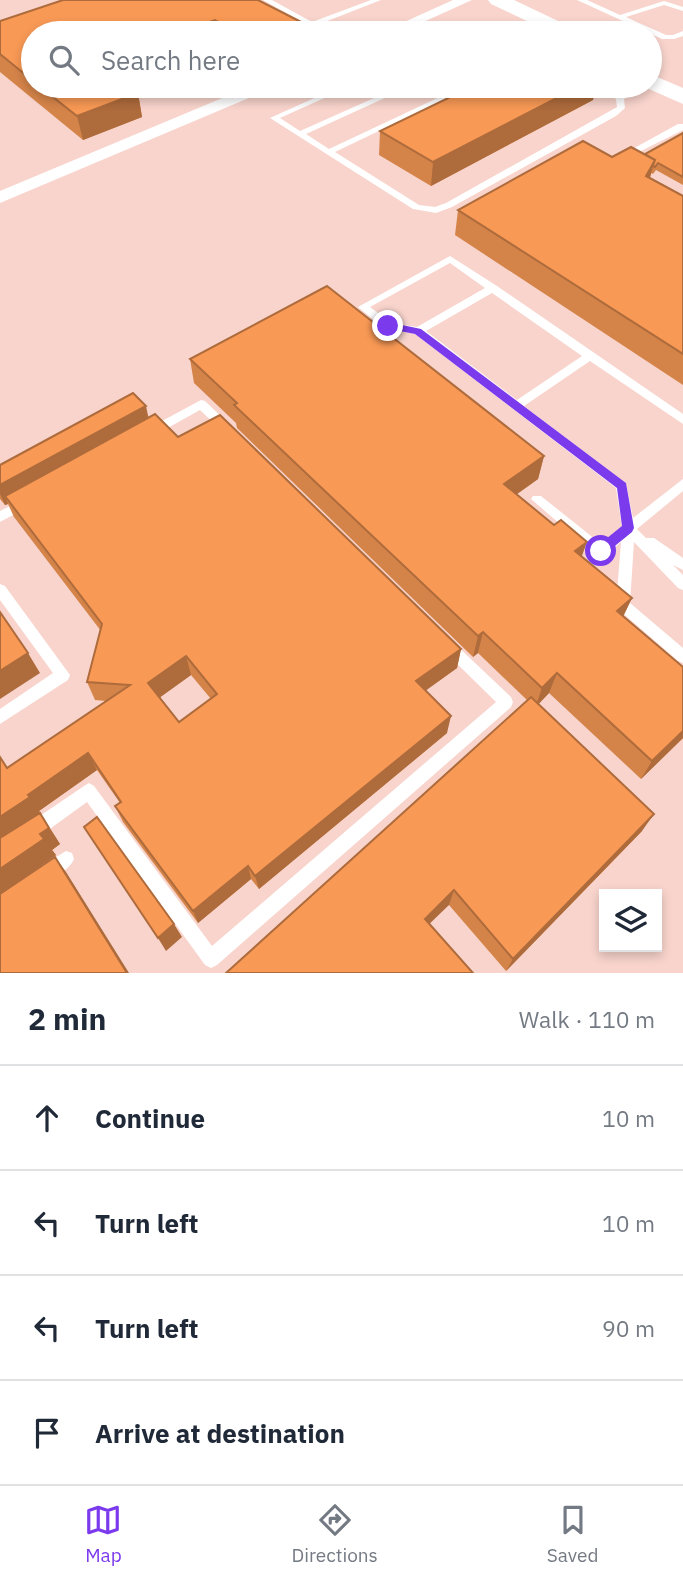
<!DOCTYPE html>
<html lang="en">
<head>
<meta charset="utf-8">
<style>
	:root { --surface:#fff; --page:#f6f6f7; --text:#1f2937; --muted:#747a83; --line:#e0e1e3; --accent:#7c3aed }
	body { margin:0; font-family:"IBM Plex Sans",sans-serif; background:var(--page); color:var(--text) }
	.controls { position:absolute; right:21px; bottom:21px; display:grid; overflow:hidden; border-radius:0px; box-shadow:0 4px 10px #0003 }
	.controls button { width:63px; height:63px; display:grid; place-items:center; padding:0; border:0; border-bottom:2px solid var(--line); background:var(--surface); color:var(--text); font:35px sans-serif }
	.stop { position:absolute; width:21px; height:21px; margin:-16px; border:5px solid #7c3aed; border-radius:50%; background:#fff }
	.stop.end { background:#7c3aed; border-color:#fff; box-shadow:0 2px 7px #0008 }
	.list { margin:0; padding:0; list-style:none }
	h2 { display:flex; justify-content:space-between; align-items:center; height:91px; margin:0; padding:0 28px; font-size:30px }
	h2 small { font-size:23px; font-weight:400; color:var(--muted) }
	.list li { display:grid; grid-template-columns:46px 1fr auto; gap:21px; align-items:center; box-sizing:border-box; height:105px; padding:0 28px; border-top:2px solid var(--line) }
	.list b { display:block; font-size:26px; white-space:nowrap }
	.list em { font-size:23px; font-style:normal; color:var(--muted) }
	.icon { flex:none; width:38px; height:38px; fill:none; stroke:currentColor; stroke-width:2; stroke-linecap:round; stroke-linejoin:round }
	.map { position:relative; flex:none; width:683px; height:973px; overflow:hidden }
	.search { position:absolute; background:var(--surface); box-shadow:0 4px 10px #0003; left:21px; right:21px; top:21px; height:77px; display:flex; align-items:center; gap:18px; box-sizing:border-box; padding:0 24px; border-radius:38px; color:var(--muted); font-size:26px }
	.sheet { height:511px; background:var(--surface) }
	nav { display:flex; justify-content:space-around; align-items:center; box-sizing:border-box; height:98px; border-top:2px solid var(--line); background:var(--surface); font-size:19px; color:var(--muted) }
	nav a { display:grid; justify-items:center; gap:4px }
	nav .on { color:var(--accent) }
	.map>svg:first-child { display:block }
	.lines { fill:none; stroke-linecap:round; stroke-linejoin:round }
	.lane { fill:#fff; fill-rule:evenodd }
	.street { fill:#fff; fill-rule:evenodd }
	.secondary { fill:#fff; fill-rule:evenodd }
	.wall { fill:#d58449; fill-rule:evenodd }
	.shaded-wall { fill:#ae6b3c }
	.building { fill:#f89955; stroke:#ae6b3c; stroke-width:2; fill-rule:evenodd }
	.route { fill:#7c3aed }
</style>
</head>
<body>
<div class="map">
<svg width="683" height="973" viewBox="0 0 683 973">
	<rect width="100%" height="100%" fill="#f8d4cc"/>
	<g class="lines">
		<path class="lane" d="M 263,0 L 272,0 L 312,22 L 371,0 L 381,0 L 312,27 Z
			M 577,0 L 587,0 L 620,15 L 664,1 L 683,7 L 683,11 L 664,5 L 626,17 L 666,35 L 673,35 L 683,31 L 683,36 L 674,39 L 662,39 Z
			M 477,26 L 491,33 L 482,33 L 477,31 L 471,33 L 462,33 Z
			M 341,86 L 351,86 L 280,118 L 300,131 L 401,86 L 411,86 L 306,134 L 329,149 L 463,86 L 473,86 L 335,152 L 419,205 L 435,207 L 446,203 L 617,107 L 616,99 L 591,86 L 601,86 L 620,95 L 637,86 L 647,86 L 624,99 L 625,108 L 616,116 L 452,207 L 436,213 L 413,209 L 270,118 Z
			M 678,124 L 683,124 L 683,130 L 625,159 L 618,157 Z
			M 450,256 L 497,286 L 683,414 L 683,424 L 590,361 L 524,406 L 626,483 L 633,518 L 683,479 L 683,491 L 637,529 L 646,538 L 654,538 L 683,558 L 683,570 L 673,565 L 683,575 L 683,590 L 678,588 L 634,542 L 630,603 L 683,648 L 683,663 L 678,661 L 618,609 L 616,605 L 621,542 C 614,548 606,558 596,555 L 531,499 L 533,496 L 541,496 L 601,544 L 622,527 L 616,488 L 415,334 L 384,328 L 358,307 ZM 450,263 L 485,288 L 417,327 L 391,323 L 370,307 ZM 492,293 L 582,356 L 517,400 L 426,331 Z
			M 201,400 L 205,401 L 230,425 L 232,428 L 230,431 L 222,431 L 200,410 L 157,434 L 149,434 L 147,431 L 149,428 Z
			M 24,499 L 28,501 L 30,504 L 28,507 L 0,522 L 0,511 Z
			M 0,584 L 5,586 L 70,675 L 68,680 L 0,724 L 0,709 L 53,673 L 0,600 Z
			M 449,641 L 454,643 L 511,697 L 513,702 L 511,707 L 217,965 L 211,968 L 205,965 L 87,802 L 40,836 L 34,838 L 28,836 L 26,830 L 28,824 L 84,786 L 89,783 L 94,786 L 212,946 L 496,702 L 444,651 L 442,647 L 444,643 Z
			M 66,851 L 72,853 L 74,859 C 70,869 56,877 46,881 L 40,879 L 38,873 L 40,867 Z"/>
		<path class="street" d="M 453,0 L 472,0 L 399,33 L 380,33 Z
			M 251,86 L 272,86 L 270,89 L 0,203 L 0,191 Z"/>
		<path class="secondary" d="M 488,0 L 514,0 L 575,29 L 579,33 L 552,33 L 491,4 Z
			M 650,74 L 683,88 L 683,104 L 642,86 L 650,86 Z"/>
	</g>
	<path class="wall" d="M 63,0 L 307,25 L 308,33 L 33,33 L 33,86 L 127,86 L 138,93 L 142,117 L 83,140 L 0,72 L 0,21 Z
		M 473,86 L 596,86 L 593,100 L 431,186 L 379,155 L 380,131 Z
		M 683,133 L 683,185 L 656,170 L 653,174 L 651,173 L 650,178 L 683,196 L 683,385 L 455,235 L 458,210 L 612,157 L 645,154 Z
		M 190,359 L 544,456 L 538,479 L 517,494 L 581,556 L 632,598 L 623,616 L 683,667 L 683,738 L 641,779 L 549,693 L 538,704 L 642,831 L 506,971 L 449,905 L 226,973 L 528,701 L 478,653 L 473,657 L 237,428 L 236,423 L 194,383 Z
		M 148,417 L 178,437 L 461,649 L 457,668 L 426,690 L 447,733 L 259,889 L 251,879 L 198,923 L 123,822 L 115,806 L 120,803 L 97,770 L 39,811 L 41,813 L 40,813 L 60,844 L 52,850 L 56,855 L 0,894 L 8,768 L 106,701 L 95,700 L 87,682 L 101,631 L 14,517 L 8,504 L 5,505 L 0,499 L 0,465 ZM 191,675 L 211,699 L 179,722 L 160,697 Z"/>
	<path class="shaded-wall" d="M 215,20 L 216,33 L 178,33 Z
		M 307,25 L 308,33 L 288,33 Z
		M 580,86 L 596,86 L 593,100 L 431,186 L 433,162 Z
		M 138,93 L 142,117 L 83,140 L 77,116 Z
		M 655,160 L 648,184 L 646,176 Z
		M 146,406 L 150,425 L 5,496 L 8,504 L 5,505 L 0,494 L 0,485 Z
		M 544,456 L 538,479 L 499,507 L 504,484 Z
		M 587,542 L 579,564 L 575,551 Z
		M 632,598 L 622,619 L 617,611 Z
		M 483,632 L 478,653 L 473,657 L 478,636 Z
		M 461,649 L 457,668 L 414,699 L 416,681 Z
		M 28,653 L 40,673 L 0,699 L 0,671 Z
		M 186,656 L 191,675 L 155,701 L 148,683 Z
		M 557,673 L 549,693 L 535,708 L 542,688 Z
		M 451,716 L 447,733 L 259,889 L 255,876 Z
		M 683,731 L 683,738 L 641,779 L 652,761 Z
		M 88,753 L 97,770 L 39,811 L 28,795 Z
		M 30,797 L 60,844 L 52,850 L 56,855 L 0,894 L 0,817 Z
		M 654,814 L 642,831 L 506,971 L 513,959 Z
		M 55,857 L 66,872 L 129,973 L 127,973 Z
		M 248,866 L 251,879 L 198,923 L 193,911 Z
		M 454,890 L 449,905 L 421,932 L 425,919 Z
		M 174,924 L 182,937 L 166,951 L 158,938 Z"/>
	<path class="building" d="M 63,0 L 258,0 L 307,25 L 288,33 L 238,33 L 215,20 L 178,33 L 33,33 L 33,81 L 0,54 L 0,21 Z
		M 39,86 L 127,86 L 138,93 L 77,116 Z
		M 473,86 L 580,86 L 433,162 L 380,131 Z
		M 683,133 L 683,177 L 658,163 L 655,167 L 653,166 L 655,160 L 645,154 Z
		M 583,141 L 612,157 L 631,147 L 655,160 L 646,176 L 683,196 L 683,354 L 458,210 Z
		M 327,286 L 544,456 L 504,484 L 554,525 L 561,520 L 587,542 L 575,551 L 632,598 L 617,611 L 683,667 L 683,731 L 652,761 L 557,673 L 542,688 L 483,632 L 478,636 L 234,405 L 237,403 L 190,359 Z
		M 133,393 L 146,406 L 0,485 L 0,465 Z
		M 155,414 L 178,437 L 220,415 L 461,649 L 416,681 L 451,716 L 255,876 L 248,866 L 193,911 L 115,806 L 121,802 L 88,753 L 28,795 L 30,797 L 0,817 L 0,757 L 7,768 L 130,685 L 87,682 L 102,624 L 5,496 ZM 186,656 L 217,694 L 179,722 L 148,683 Z
		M 0,612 L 28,653 L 0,671 Z
		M 531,697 L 654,814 L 513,959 L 454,890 L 425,919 L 473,973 L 226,973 Z
		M 40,813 L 49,828 L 40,834 L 44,839 L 0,869 L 0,838 Z
		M 97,817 L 174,924 L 158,938 L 84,827 Z
		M 55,857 L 127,973 L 0,973 L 0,894 Z"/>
	<path class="route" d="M 388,322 L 421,329 L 626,483 L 634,528 L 632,532 L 605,554 L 596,554 L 596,547 L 622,526 L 617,488 L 415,334 L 384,328 L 384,323 Z"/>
</svg>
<div class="controls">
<button><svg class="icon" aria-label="layers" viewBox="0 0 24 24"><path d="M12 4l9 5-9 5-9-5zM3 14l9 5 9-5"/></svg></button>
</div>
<div class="stop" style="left:601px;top:551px"></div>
<div class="stop end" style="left:388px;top:326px"></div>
<div class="search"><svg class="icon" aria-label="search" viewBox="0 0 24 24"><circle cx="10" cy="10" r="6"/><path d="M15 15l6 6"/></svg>Search here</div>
</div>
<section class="sheet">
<h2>2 min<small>Walk · 110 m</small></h2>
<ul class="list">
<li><svg class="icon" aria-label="ahead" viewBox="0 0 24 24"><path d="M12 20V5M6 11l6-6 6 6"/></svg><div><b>Continue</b></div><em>10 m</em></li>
<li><svg class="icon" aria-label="left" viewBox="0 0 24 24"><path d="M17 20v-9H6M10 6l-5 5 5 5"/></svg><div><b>Turn left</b></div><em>10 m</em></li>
<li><svg class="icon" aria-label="left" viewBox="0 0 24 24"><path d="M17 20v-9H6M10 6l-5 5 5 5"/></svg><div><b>Turn left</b></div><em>90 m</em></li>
<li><svg class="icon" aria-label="arrive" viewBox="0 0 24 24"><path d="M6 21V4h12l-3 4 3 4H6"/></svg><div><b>Arrive at destination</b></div></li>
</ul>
</section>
<nav>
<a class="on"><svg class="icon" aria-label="map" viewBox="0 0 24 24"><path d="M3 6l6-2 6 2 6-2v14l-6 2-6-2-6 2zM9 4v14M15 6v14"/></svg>Map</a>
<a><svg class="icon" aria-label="directions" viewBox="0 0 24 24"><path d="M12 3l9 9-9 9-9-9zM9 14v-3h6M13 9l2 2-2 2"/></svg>Directions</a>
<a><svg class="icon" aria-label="saved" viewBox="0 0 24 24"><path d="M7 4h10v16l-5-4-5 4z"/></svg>Saved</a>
</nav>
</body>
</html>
